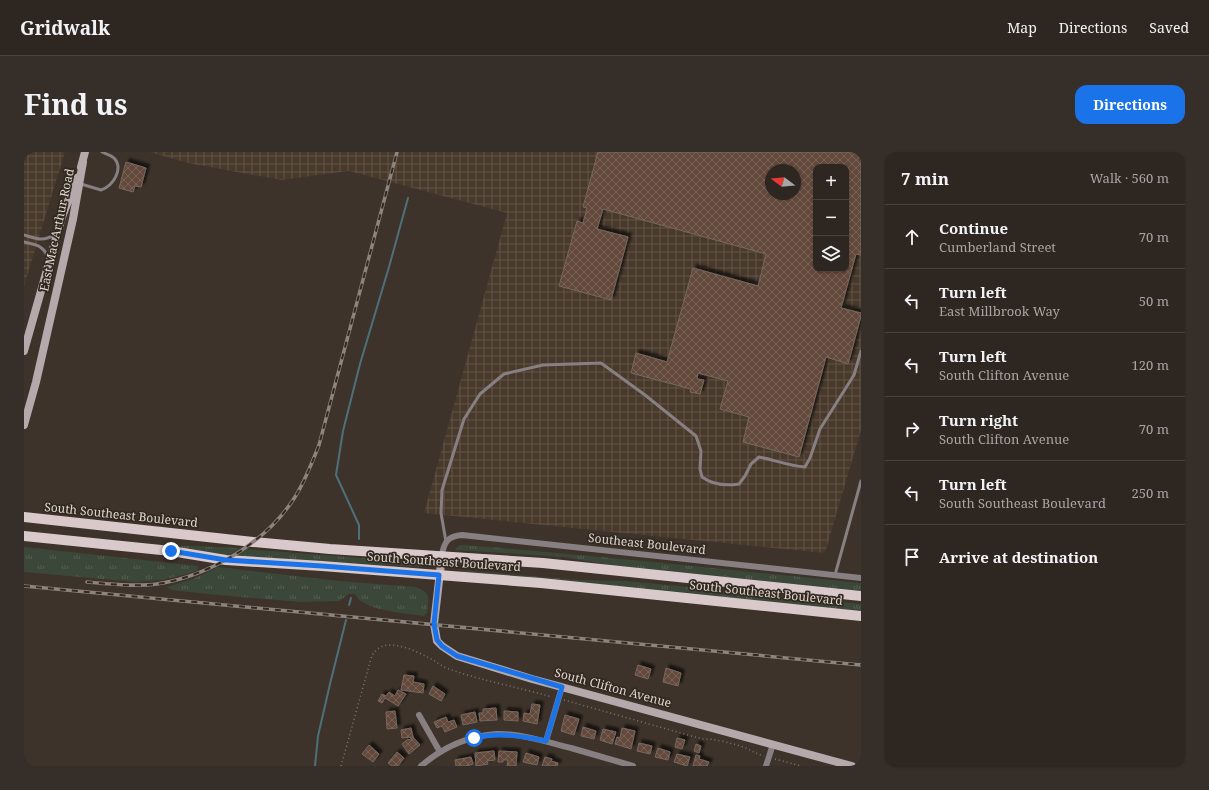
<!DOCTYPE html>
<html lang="en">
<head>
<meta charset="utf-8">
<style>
	:root { --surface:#2e2620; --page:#362e29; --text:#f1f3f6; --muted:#a7a5a5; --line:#49433e; --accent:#1a73e8 }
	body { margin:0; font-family:"Noto Serif",serif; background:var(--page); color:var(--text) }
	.controls { position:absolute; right:12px; top:12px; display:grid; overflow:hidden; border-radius:8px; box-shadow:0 1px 3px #0004 }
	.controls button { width:36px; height:36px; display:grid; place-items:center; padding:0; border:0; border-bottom:1px solid var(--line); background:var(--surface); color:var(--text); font:20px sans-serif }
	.compass { position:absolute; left:741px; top:12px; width:36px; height:36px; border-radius:50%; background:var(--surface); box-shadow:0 1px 3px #0004; rotate:286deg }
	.stop { position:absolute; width:12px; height:12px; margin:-9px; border:3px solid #1a73e8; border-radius:50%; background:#fff }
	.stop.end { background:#1a73e8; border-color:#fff; box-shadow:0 1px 4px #0008 }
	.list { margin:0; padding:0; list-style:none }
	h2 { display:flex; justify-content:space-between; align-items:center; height:52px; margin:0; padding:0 16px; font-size:17px }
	h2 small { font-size:13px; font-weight:400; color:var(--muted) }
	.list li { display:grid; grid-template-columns:26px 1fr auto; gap:12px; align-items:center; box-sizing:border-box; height:64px; padding:0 16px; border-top:1px solid var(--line) }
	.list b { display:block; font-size:15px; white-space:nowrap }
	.list p { margin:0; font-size:13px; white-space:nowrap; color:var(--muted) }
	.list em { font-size:13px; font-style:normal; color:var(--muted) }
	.icon { flex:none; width:22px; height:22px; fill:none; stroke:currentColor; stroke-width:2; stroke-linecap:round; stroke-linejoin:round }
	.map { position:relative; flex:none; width:837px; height:614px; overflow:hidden; border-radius:12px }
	header { display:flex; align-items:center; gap:24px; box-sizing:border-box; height:56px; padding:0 20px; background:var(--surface); border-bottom:1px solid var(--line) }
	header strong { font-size:19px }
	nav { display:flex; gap:22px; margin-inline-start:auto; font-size:14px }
	.intro { display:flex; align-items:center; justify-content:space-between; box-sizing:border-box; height:96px; padding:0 24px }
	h1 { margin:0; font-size:28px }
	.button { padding:10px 18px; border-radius:12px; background:var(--accent); color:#fff; font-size:14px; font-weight:700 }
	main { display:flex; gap:24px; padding:0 24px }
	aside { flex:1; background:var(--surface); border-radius:12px; box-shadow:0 1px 3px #0004 }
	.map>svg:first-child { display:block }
	.industrial { fill:url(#industrial-grid); fill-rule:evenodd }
	.grass { fill:url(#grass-tufts) }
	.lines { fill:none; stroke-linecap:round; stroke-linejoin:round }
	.stream { stroke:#4e707a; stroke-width:2 }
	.building { fill:url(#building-cross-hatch); stroke:#766861; fill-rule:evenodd; filter:url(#shadow) }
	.path { stroke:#7e766e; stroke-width:1.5; stroke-dasharray:1 3; stroke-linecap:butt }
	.lane { stroke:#877f81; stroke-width:3 }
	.street { stroke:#877f81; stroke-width:6 }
	.secondary { stroke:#b5a9ab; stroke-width:8 }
	.primary { stroke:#d9c9cb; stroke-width:10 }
	.rail-casing { stroke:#8c847d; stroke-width:3.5 }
	.rail { stroke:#332920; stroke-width:2; stroke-dasharray:6; stroke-linecap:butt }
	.route { stroke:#1a73e8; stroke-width:5 }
	.labels { text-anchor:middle; stroke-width:3.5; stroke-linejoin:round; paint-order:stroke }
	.street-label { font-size:12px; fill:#ded8d2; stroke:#332920 }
</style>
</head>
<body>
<header>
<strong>Gridwalk</strong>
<nav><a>Map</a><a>Directions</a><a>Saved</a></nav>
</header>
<div class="intro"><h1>Find us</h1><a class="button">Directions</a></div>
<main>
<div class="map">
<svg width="837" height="614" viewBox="0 0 837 614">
	<defs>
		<pattern id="industrial-grid" width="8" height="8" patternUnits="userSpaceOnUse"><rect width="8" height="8" fill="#48392b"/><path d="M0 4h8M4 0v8" fill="none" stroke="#625549"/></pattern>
		<pattern id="grass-tufts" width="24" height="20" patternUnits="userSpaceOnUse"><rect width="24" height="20" fill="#3b4738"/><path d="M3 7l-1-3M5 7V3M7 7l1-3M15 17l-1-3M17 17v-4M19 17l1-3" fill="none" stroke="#576154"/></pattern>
		<pattern id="building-cross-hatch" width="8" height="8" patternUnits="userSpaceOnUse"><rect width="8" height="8" fill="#63493b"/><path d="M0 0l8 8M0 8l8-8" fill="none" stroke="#796256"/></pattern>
		<filter id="shadow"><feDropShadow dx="3.5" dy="-3.5" stdDeviation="1" flood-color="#0009"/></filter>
	</defs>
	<rect width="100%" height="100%" fill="#3d332a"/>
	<path class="industrial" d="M 0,0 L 41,0 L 0,134 Z
		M 125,0 L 837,0 L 837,278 L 801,401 L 400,361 L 483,61 L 325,19 L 257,28 L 164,11 ZM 792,15 L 822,15 L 822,117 L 792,117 ZM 747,18 L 771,18 L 771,42 L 747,42 Z"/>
	<path class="grass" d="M 137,393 L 168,394 L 216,396 L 206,403 L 148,397 Z
		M 436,393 L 479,396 L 620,409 L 837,431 L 837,439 L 586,413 L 539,405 L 433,398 L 431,397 Z
		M 0,395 L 174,414 L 174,418 L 163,422 L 137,428 L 111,430 L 0,420 Z
		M 221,397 L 389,410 L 399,413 L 395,415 L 212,404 Z
		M 194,415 L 315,429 L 392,435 C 408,441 404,446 403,461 L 400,464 C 382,461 338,459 331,442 L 325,442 L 315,449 L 277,450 L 184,442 L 148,438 L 143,435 L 169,427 Z
		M 434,418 L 555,428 L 602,429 L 837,452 L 837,460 L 445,421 Z"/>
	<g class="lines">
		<path class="stream" d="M 335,387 L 335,373 L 312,323 L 319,279 L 336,212 L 365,115 L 384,46
			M 325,453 L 327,446
			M 291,614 L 294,584 L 306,532 L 322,468"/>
	</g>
	<path class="building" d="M 574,0 L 837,0 L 837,103 L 832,102 L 817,156 L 837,161 L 837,164 L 824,212 L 802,205 L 775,305 L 719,290 L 725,265 L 696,257 L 704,229 L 674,221 L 673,227 L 680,228 L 676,242 L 666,240 L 667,237 L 607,221 L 612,201 L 643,210 L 669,116 L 734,134 L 742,102 L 579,57 L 573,77 L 604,85 L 587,148 L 535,134 L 553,69 L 559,71 L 563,56 L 559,55 ZM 792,15 L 822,15 L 822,117 L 792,117 ZM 747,18 L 771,18 L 771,42 L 747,42 Z
		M 102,10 L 122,16 L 117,35 L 111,34 L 109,40 L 95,36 Z
		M 614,513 L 627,517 L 624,527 L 611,523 Z
		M 642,516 L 657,521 L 654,534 L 639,530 Z
		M 380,523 L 390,524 L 389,530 L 400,532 L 399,541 L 377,538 Z
		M 409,534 L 421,542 L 417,549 L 405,542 Z
		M 374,538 L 382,542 L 374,554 L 361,546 L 358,551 L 354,549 L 358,542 L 362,544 L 365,540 L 371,544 Z
		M 508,552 L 516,553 L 513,572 L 499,569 L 500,561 L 506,562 Z
		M 472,556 L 473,568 L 456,569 L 455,561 L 459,561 L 459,557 Z
		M 371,559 L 373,576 L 363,577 L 362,560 Z
		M 480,559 L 494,560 L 494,569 L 480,568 Z
		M 451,560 L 453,570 L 439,573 L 437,563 Z
		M 541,563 L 555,567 L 550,583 L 537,579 Z
		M 422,565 L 424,570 L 430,568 L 433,575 L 421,580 L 418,574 L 413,576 L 410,570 Z
		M 559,575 L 572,579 L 570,587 L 557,584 Z
		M 387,576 L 389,585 L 378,586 L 377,578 Z
		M 598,576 L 611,579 L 607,597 L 591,592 L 593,585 L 596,586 Z
		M 579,577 L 592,580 L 588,592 L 576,588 Z
		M 389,585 L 396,593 L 385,602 L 378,592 L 384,587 L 385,588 Z
		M 653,586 L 661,588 L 658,597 L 651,595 Z
		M 615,591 L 628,594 L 626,602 L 613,599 Z
		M 672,592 L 677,594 L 675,601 L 670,599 Z
		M 345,593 L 355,602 L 349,610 L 338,602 Z
		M 634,596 L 646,600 L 644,608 L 631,605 Z
		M 470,599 L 471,608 L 463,609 L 464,612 L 452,614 L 451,601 Z
		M 475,599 L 493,600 L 492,614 L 483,614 L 484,608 L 479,608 L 479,610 L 474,610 Z
		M 373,600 L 380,606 L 374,614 L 368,614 L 364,611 Z
		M 502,601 L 515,605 L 513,613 L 499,610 Z
		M 653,602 L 666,605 L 663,614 L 650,610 Z
		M 672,603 L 676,604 L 675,607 L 685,610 L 683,614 L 669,614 Z
		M 447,605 L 449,612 L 443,614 L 432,614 L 431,608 Z
		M 521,605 L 528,607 L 527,609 L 534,611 L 533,614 L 518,614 Z"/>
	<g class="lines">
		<path class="path" d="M 540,548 L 678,587 C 689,586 711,592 722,596 C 728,599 733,602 740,604
			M 751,607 L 777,614
			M 317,614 L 348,503 C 353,497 357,493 366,493 C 380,493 396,501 409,508 C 414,511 419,515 425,517 C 458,529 494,535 528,545"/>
		<path class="lane" d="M 57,32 L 77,38 C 89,34 100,17 90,6 C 87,3 82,2 78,0
			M 0,83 C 13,87 19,90 32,82
			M 0,90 C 12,93 19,93 24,105
			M 422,390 L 417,361 L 418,338 L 440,267 L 456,242 L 480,222 L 519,213 L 577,211 L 621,243 L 672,284 L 677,299 L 676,317 L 678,325 C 689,333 702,334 715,332 L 721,324 L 727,312 L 735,305 C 751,308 765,314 781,315 L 786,306 L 796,277 L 830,223 L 837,199
			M 811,423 L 837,329"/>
		<path class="street" d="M 418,403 C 420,390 424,384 438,383 L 837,426
			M 395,563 L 416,600
			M 522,589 L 538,535
			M 397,614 C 418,596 444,584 472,582 C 496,581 523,590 547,596 C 567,602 588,608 609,614
			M 742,614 L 749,592"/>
		<path class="secondary" d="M 57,15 L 61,0
			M 0,199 L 38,65 L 53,26
			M 0,273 L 12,230 L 49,67 L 59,10
			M 418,403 L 410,472 L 412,483 L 413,489 L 418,494 L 433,504 L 508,527 L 828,614"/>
		<path class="primary" d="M 0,365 L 229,390 L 306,397 L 519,411 L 837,444
			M 0,384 L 147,399 L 202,408 L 298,414 L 517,431 L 837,464"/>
		<defs>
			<path id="rail" d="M 63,430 C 85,432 111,435 133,432 C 185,424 242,391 271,345 C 281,329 288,311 295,293 L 373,0
				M 0,434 L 837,513"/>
		</defs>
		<use href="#rail" class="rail-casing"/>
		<use href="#rail" class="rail"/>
	</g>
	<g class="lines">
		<path class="route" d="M 147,399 L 202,408 L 298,414 L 415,423 L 410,472 L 413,488 L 418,494 L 433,504 L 538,535 L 522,589 C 498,584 474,580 450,586"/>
	</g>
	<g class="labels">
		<g class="street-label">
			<text transform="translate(33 78) rotate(-78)" y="4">East Mac Arthur Road</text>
			<text transform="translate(97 363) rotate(6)" y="4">South Southeast Boulevard</text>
			<text transform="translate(623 392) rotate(6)" y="4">Southeast Boulevard</text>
			<text transform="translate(420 410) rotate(4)" y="4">South Southeast Boulevard</text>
			<text transform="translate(742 441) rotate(6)" y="4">South Southeast Boulevard</text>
			<text transform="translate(589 536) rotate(15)" y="4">South Clifton Avenue</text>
		</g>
	</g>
</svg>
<div class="controls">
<button>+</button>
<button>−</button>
<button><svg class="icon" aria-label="layers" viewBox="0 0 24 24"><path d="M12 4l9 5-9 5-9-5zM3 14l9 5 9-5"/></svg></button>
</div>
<svg class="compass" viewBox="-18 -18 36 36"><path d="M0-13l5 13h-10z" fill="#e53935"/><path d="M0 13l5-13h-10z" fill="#a7a5a5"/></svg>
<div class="stop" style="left:450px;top:586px"></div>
<div class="stop end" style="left:147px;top:399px"></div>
</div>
<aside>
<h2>7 min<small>Walk · 560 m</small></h2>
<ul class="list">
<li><svg class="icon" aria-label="ahead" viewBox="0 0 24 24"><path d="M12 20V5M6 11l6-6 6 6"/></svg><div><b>Continue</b><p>Cumberland Street</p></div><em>70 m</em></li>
<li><svg class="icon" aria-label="left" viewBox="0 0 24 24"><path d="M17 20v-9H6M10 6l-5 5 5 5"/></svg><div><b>Turn left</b><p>East Millbrook Way</p></div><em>50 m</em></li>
<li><svg class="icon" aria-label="left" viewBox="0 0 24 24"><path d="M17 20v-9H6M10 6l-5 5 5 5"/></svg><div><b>Turn left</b><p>South Clifton Avenue</p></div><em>120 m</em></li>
<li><svg class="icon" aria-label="right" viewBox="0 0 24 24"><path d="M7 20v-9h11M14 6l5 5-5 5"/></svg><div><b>Turn right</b><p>South Clifton Avenue</p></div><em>70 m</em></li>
<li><svg class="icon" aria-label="left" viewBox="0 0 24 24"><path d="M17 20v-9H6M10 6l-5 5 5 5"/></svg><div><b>Turn left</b><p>South Southeast Boulevard</p></div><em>250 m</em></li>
<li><svg class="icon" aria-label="arrive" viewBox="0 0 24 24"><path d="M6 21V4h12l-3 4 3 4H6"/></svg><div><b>Arrive at destination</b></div></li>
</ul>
</aside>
</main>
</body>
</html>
